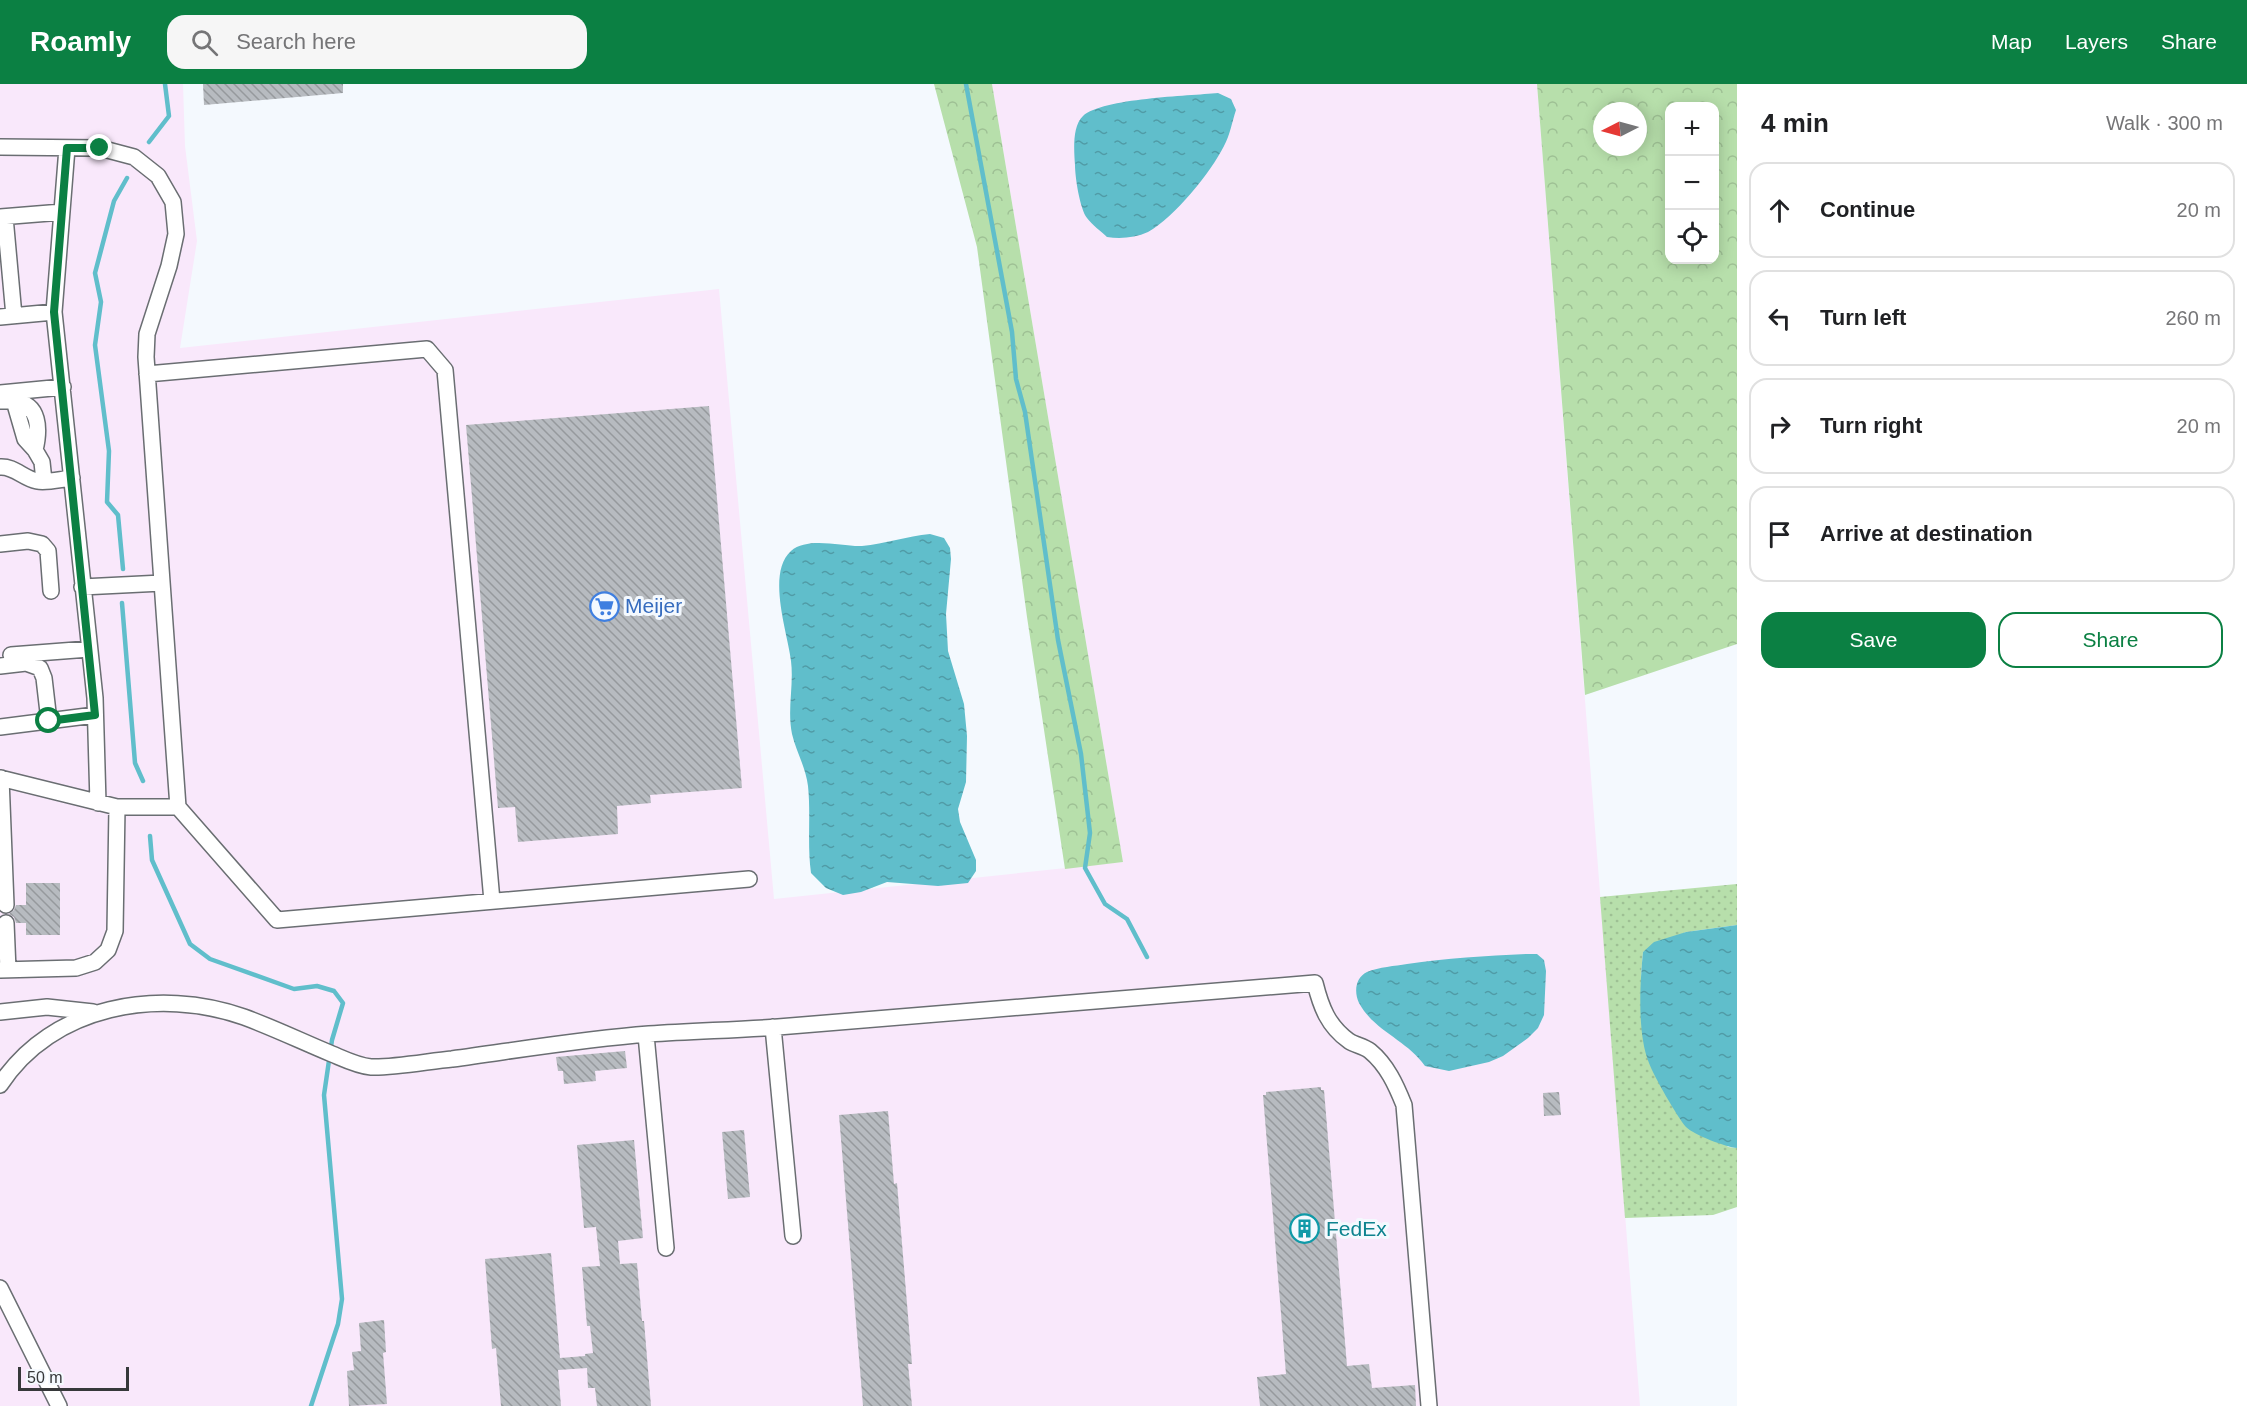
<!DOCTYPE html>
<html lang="en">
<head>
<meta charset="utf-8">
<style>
	:root { --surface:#fff; --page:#f6f6f6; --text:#202124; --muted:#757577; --line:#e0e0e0; --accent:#0b8043 }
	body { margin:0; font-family:Helvetica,sans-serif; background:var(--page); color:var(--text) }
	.controls { position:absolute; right:18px; top:18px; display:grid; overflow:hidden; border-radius:12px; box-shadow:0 3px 15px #0003 }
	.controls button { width:54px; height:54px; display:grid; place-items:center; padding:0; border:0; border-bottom:2px solid var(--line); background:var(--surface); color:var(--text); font:30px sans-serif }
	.compass { position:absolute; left:1593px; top:18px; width:54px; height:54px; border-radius:50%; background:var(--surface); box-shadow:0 3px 15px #0003; rotate:264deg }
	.scale { position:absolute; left:18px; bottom:15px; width:111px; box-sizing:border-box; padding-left:6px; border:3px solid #36383a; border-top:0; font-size:16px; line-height:21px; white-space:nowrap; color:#36383a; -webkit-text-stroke:4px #f4f9fe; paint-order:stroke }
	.stop { position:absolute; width:18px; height:18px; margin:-14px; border:4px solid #0b8043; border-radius:50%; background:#fff }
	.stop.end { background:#0b8043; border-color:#fff; box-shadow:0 2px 6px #0008 }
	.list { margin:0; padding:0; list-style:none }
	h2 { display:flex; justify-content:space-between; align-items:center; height:78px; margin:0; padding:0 24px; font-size:26px }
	h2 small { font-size:20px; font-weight:400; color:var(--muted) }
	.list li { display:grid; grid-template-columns:39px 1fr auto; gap:18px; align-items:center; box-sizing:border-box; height:96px; margin:0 12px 12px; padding:0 12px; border:2px solid var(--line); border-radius:18px }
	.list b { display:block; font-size:22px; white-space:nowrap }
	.list em { font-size:20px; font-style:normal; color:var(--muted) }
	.actions { display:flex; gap:12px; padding:18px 24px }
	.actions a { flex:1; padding:14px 0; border:2px solid var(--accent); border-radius:18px; text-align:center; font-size:21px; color:var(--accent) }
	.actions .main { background:var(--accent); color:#fff }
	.icon { flex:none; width:33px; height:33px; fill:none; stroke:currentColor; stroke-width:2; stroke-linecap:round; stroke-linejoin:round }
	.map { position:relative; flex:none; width:1737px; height:1322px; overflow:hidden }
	header { display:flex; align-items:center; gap:36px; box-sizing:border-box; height:84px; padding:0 30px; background:var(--accent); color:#fff }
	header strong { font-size:28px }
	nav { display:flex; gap:33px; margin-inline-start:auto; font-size:21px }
	.search { width:420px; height:54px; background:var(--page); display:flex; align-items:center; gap:15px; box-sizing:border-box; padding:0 21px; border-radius:18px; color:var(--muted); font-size:22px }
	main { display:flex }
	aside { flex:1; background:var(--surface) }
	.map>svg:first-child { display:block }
	.commercial { fill:#f9e8fb }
	.grass { fill:url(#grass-dots) }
	.forest { fill:url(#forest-crowns); fill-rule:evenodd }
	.water { fill:url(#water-ripples) }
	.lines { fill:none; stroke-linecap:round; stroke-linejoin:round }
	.stream { stroke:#60becb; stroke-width:4.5 }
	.building { fill:url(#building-back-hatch) }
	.minor-casing { stroke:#6a6e72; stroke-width:18 }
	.minor { stroke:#fff; stroke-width:15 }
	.route { stroke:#0b8043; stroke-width:8 }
	.labels { text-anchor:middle; stroke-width:6; stroke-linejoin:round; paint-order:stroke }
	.shop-label { font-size:21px; fill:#366cbe; stroke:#f4f9fe; text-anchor:start }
	.culture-label { font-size:21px; fill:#0d838f; stroke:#f4f9fe; text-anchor:start }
</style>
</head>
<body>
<header>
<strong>Roamly</strong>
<div class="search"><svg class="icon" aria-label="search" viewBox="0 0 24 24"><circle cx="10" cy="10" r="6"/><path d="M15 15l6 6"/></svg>Search here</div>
<nav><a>Map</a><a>Layers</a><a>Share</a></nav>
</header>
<main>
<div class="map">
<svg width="1737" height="1322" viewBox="0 0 1737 1322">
	<defs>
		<pattern id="grass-dots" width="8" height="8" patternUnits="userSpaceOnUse" patternTransform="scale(1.5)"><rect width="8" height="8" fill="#b7dfab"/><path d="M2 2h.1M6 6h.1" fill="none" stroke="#9ec094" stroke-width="1.8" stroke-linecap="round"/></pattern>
		<pattern id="forest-crowns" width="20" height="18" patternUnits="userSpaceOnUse" patternTransform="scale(1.5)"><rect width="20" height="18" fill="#b7dfab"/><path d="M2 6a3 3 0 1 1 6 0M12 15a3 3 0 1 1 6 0" fill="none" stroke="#9ec094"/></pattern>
		<pattern id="water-ripples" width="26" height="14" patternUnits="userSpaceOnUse" patternTransform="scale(1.5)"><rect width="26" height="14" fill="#60becb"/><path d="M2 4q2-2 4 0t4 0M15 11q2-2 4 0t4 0" fill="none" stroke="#509ba6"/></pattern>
		<pattern id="building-back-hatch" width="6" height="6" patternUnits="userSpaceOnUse" patternTransform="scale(1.5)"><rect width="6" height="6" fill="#b7bbc0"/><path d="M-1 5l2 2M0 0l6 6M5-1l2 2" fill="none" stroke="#96999d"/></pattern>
	</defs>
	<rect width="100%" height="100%" fill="#f4f9fe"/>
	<path class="commercial" d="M 0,0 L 183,0 L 185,62 L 197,157 L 180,264 L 719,205 L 774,815 L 1123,778 L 992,0 L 1537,0 L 1640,1322 L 0,1322 Z"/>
	<path class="grass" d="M 1737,800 L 1737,841 L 1686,848 L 1643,868 L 1641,891 L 1643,947 L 1728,1063 L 1737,1064 L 1737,1123 L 1713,1131 L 1625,1134 L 1600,813 Z"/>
	<path class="forest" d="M 934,0 L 992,0 L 1123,778 L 1065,785 L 1027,533 L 977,163 Z
		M 1537,0 L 1737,0 L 1737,560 L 1585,611 ZM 1670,22 L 1714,22 L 1714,176 L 1670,176 ZM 1602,27 L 1638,27 L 1638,63 L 1602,63 Z"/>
	<path class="water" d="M 1218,9 L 1231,15 L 1236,26 C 1232,38 1230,51 1224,62 C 1211,88 1174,134 1148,148 C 1135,154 1120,155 1107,153 C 1101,147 1092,141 1087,134 C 1080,125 1075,93 1075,81 C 1074,67 1072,42 1083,32 C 1103,14 1188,12 1218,9 Z
		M 930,450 L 944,454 L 950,464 L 951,475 L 946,530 L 948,567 L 964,620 L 967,652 L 966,698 L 958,725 L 960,738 L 976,776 L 976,787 L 968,799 L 938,802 L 887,798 L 861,808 L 843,811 L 826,804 L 811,789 C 807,760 811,731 808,702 C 806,684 796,667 792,650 C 787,626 794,601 791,577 C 788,550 766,489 791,467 C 808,452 843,463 862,462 C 885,460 907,452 930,450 Z
		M 1737,841 L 1737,1064 C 1726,1063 1694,1051 1686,1043 C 1678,1034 1653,991 1649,979 C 1637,950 1640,899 1643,868 L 1654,858 L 1686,848 Z
		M 1526,870 L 1537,870 L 1544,876 L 1546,887 L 1544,931 L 1538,944 L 1528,954 L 1503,972 L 1489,978 L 1449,987 L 1425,982 C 1407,956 1374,947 1359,919 C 1354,908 1355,894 1367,888 C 1379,883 1395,882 1407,880 C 1446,874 1486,872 1526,870 Z"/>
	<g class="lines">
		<path class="stream" d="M 966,0 L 1012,248 L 1016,295 L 1025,328 L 1058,556 L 1081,670 L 1090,749 L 1085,784 L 1105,820 L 1127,835 L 1147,873
			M 149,58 L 169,32 L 165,0
			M 123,485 L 118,431 L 107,418 L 109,367 L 95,261 L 101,218 L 95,189 L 114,117 L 127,94
			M 122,519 L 135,679 L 143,697
			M 150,752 L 152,776 L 190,860 L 210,875 L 294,905 L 317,902 L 334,907 L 343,919 L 332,956 L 324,1011 L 342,1215 L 338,1240 L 311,1322"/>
	</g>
	<path class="building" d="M 203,0 L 343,0 L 343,9 L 204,21 Z
		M 709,322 L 742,704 L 650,711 L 651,719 L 617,722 L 618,750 L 518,758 L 515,723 L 498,724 L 466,341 Z
		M 26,799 L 60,799 L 60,851 L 26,851 L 26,839 L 16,839 L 14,833 L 9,830 L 14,826 L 16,821 L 26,821 Z
		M 625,967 L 627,984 L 595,987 L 596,997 L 564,1000 L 563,987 L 558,987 L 556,973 Z
		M 1321,1003 L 1321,1006 L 1324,1006 L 1347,1282 L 1369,1280 L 1372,1304 L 1415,1301 L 1416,1322 L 1260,1322 L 1257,1293 L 1286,1290 L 1263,1011 L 1266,1011 L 1266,1008 Z
		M 1559,1008 L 1561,1031 L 1544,1032 L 1543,1009 Z
		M 888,1027 L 894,1100 L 897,1099 L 912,1280 L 908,1280 L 912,1322 L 863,1322 L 839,1031 Z
		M 744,1046 L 750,1113 L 728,1115 L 722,1048 Z
		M 634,1056 L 643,1154 L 618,1157 L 620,1180 L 637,1179 L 642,1237 L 644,1237 L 651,1322 L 597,1322 L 595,1304 L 588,1304 L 587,1284 L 558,1286 L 561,1322 L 501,1322 L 496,1264 L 492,1265 L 485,1175 L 551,1169 L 560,1274 L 585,1272 L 585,1270 L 593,1269 L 590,1242 L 587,1242 L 582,1183 L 600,1182 L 596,1143 L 584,1144 L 577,1061 Z
		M 384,1236 L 386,1268 L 383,1269 L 387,1320 L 349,1322 L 347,1287 L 354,1286 L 352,1268 L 361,1267 L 359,1239 Z"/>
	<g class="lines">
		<defs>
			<path id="minor" d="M 0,63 L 100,64 L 134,73 L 158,92 L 173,118 L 176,150 L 169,182 L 147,250 L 146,273 L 178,723
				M 67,64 L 54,228 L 95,614 L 98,719
				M 0,133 L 62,128
				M 5,133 L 14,232
				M 0,233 L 54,228
				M 147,290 L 427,265 L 445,286 L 492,817
				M 0,309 L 63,303
				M 0,317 L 14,317 L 25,355 L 35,366 L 42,378 L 44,397
				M 14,317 C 40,320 40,345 35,366
				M 0,383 C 14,382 23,394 37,397 C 47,399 61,395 72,394
				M 0,460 L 28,457 L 42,460 L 48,467 L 51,507
				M 82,503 L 162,499
				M 11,571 L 89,565
				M 0,582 L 26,579 L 40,584 L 44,594 L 49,637
				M 0,643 L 95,631
				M 0,694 L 117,723 L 178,723 L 277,836 L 749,795
				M 1,694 L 6,821
				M 6,839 L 8,886
				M 0,886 L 76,884 L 95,878 L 108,866 L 115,847 L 117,723
				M 0,928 L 47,923 L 93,928
				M 773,943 L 793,1152
				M 646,951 L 666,1164
				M 0,1001 C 52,921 159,903 244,933 C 274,944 303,958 332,970 C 344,975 358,982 371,983 C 393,984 430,977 452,975 C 518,966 583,955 649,950 C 692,947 735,946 778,943 C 957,929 1136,913 1315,899 C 1321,923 1328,942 1349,957 C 1355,961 1364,962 1370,967 C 1387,981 1396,1001 1404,1021 L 1429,1322
				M 0,1204 L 59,1322"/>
		</defs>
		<use href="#minor" class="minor-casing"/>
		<use href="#minor" class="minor"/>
	</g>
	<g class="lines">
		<path class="route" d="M 49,637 L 95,631 L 54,228 L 67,64 L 100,64"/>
	</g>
	<defs>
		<symbol id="supermarket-ring" viewBox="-11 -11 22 22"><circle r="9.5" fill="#f4f9fe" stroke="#3f7fe0" stroke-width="1.5"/><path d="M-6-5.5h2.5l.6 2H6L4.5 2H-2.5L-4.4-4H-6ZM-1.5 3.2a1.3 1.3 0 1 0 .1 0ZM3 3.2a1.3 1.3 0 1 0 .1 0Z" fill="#3f7fe0"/></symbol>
		<symbol id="building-ring" viewBox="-11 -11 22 22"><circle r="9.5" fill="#f4f9fe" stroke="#0f9aa8" stroke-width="1.5"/><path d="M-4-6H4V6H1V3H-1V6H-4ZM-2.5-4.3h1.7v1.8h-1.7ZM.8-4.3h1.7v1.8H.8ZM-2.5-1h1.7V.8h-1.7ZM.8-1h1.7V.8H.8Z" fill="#0f9aa8"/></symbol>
	</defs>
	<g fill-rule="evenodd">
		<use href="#supermarket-ring" x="588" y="506" width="33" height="33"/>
		<use href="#building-ring" x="1288" y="1128" width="33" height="33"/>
	</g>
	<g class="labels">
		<g class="shop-label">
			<text x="625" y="529">Meijer</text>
		</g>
		<g class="culture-label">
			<text x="1326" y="1152">FedEx</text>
		</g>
	</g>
</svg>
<div class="controls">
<button>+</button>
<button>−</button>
<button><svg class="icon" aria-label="locate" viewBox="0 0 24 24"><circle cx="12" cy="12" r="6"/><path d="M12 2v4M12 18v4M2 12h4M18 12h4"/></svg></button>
</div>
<svg class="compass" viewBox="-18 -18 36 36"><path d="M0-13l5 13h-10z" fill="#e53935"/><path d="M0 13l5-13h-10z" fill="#757577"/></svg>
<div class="scale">50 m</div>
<div class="stop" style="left:49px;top:637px"></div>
<div class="stop end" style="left:100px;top:64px"></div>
</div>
<aside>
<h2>4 min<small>Walk · 300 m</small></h2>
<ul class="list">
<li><svg class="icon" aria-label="ahead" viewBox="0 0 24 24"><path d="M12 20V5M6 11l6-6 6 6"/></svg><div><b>Continue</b></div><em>20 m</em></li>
<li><svg class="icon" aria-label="left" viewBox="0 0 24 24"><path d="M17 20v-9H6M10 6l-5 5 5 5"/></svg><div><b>Turn left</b></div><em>260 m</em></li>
<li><svg class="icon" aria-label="right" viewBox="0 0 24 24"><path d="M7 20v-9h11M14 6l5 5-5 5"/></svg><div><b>Turn right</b></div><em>20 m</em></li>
<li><svg class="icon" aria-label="arrive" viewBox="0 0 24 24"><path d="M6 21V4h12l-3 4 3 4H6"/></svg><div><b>Arrive at destination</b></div></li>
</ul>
<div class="actions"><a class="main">Save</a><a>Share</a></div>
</aside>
</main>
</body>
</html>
